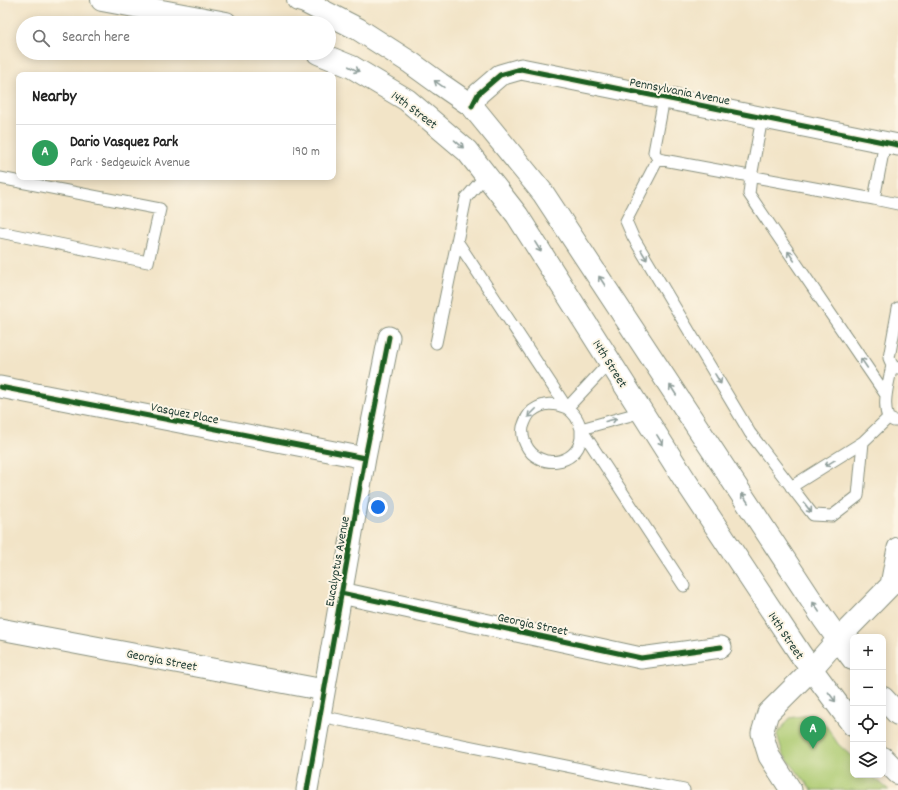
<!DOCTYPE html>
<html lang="en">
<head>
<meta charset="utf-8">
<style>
	:root { --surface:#fff; --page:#f2f2f2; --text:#222; --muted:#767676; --line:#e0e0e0; --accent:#b5179e }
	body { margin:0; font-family:Dekko,sans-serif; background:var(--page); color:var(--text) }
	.controls { position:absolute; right:12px; bottom:12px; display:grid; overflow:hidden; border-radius:8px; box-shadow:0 2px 10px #0003 }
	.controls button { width:36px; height:36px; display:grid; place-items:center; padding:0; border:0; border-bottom:1px solid var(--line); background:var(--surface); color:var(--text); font:20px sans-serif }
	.you { position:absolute; left:378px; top:507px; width:14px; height:14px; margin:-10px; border:3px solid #fff; border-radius:50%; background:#1a73e8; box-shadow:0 0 0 6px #1a73e833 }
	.badge { display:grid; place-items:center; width:26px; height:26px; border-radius:50%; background:var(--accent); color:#fff; font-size:13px; font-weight:700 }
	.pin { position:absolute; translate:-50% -33px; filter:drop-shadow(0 1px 2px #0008) }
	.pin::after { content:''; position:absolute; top:21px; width:14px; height:12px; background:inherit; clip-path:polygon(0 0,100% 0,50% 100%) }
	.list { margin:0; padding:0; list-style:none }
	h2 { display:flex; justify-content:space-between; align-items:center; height:52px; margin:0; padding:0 16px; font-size:17px }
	h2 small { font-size:13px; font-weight:400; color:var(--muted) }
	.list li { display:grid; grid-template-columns:26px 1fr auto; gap:12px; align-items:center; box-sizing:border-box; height:56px; padding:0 16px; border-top:1px solid var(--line) }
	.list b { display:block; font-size:15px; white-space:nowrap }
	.list p { margin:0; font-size:13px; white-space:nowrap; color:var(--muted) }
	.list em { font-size:13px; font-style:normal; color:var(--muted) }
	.icon { flex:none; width:22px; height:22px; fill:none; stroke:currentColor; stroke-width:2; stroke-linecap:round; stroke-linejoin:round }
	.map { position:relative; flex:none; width:898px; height:790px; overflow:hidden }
	.search { position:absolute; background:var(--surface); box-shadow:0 2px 10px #0003; left:16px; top:16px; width:320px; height:44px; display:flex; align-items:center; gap:10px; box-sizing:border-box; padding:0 14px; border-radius:22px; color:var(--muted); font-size:15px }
	.panel { position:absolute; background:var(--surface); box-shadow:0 2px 10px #0003; left:16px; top:72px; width:320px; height:108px; border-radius:8px }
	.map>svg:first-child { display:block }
	.green { fill:#adcb72; stroke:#668453 }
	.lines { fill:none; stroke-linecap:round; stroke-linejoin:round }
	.lane-casing { stroke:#88907e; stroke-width:13 }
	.street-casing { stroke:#88907e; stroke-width:23 }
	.primary-casing { stroke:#88907e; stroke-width:24 }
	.lane { stroke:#fff; stroke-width:11 }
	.street { stroke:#fff; stroke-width:21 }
	.primary { stroke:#fff; stroke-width:22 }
	.cycleway-casing { stroke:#fcf5e5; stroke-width:8 }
	.cycleway { stroke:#1b5e20; stroke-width:5 }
	.oneway { stroke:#8f9e9a }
	.labels { text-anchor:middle; stroke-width:4; stroke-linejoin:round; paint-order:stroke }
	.street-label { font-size:13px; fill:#1f3d34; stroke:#fcf5e5 }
</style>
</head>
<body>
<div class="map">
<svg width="898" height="790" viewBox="0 0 898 790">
	<rect width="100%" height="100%" fill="#fcf5e5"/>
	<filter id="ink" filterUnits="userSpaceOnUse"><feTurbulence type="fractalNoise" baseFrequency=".025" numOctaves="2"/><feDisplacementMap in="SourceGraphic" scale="8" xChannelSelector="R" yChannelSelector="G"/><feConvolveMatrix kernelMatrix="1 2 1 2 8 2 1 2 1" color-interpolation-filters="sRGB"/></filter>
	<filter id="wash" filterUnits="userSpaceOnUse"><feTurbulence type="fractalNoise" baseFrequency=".012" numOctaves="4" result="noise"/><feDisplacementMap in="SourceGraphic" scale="16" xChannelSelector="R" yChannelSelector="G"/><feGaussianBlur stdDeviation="0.9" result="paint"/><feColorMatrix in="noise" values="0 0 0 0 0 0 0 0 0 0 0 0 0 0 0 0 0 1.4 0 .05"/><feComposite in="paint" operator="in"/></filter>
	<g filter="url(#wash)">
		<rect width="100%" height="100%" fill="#f2e4c7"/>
		<path class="green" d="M 813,714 L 827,727 L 838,744 L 853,758 L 853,775 L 871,775 L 889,790 L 812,790 L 783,754 L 777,734 L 790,718 Z"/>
	</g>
	<g filter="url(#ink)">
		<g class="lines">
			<defs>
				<path id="lane" d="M 664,98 L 654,152 L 658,159 L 874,199 L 885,142
					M 762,118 L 751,177 L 749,194 L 886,395
					M 658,159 L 626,221 L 633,237 L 750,433 L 813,515 L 832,516 L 858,496 L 863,442
					M 0,178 L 160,209 L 148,262 L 0,232
					M 874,199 L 898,204
					M 457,241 L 567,408 C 575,414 578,419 581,429 L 684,586
					M 898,308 L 889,358 C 891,363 892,367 898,368
					M 436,343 L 466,198 L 486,175
					M 892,365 C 889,382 882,402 888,418 L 894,421 L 898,421
					M 567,408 C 554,403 544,402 532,411 C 527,415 525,421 523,427 C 522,433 523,439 526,445 C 538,470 577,466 581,438 C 581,435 581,432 581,429
					M 567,408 L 610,362
					M 581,429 L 642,412
					M 791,487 L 863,442 L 888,418
					M 320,716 L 684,790"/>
				<path id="street" d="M 472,106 L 478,94 L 500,75 L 521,69 L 898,145
					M 0,387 L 365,458
					M 341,593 L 641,658 L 721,647
					M 0,629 L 324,690
					M 307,790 L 365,458 L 389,337
					M 791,790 L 769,756 L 762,733 L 768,713 L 811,670 L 838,639 L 891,585 L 898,548"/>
				<path id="primary" d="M 102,0 L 226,23
					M 298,0 L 305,2 L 358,29 L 411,63 L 440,84 L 472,106 L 543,193 L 823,618 L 838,639 L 853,659
					M 318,53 L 352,67 L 407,100 L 467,151 L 517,215 L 685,480 L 801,655 L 853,725
					M 883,698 L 898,714
					M 883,758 L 898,773"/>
			</defs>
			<use href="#lane" class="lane-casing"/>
			<use href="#street" class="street-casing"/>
			<use href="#primary" class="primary-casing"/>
			<use href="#lane" class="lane"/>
			<use href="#street" class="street"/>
			<use href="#primary" class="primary"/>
			<defs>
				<path id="cycleway" d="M 472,106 L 478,94 L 500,75 L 521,69 L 898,145
					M 0,387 L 365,458
					M 341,593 L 641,658 L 721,647
					M 307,790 L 365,458 L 389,337"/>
			</defs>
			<use href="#cycleway" class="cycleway-casing"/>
			<use href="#cycleway" class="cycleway"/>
		</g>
		<defs><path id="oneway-shaft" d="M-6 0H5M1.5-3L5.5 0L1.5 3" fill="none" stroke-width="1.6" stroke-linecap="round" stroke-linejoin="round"/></defs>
		<g class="oneway">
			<use href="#oneway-shaft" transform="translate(354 69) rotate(28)"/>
			<use href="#oneway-shaft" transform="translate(439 84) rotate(-145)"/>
			<use href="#oneway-shaft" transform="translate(459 144) rotate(41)"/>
			<use href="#oneway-shaft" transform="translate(538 247) rotate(58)"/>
			<use href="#oneway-shaft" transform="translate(644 255) rotate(59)"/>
			<use href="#oneway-shaft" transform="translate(791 256) rotate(-124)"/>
			<use href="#oneway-shaft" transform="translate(602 281) rotate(-123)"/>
			<use href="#oneway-shaft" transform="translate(864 363) rotate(-124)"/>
			<use href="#oneway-shaft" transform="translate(718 379) rotate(59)"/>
			<use href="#oneway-shaft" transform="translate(673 390) rotate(-123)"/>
			<use href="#oneway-shaft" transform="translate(532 413) rotate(135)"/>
			<use href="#oneway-shaft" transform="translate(611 420) rotate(-15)"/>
			<use href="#oneway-shaft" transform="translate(660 440) rotate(58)"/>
			<use href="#oneway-shaft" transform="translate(830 463) rotate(148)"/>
			<use href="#oneway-shaft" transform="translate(745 498) rotate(-123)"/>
			<use href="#oneway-shaft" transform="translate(808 508) rotate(53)"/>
			<use href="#oneway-shaft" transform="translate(816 607) rotate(-123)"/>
			<use href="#oneway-shaft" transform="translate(832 697) rotate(53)"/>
		</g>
	</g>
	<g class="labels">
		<g class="street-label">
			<text transform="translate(680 90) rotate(11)" y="5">Pennsylvania Avenue</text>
			<text transform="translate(415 109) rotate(37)" y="5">14th Street</text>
			<text transform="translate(611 363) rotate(58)" y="5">14th Street</text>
			<text transform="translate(185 412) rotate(11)" y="5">Vasquez Place</text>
			<text transform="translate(336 561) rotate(-80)" y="5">Eucalyptus Avenue</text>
			<text transform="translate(533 623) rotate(12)" y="5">Georgia Street</text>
			<text transform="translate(787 635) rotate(56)" y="5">14th Street</text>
			<text transform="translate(162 659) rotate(11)" y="5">Georgia Street</text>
		</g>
	</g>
</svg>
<div class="controls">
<button>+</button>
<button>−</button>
<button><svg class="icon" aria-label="locate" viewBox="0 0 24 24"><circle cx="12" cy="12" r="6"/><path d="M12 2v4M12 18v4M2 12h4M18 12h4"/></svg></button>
<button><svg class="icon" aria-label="layers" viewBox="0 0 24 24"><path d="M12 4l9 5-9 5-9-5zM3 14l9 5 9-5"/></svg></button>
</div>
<div class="you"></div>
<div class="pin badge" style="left:813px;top:749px;background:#2e9e5b">A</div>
<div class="search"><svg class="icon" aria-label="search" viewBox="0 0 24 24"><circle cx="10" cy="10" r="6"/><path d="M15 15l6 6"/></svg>Search here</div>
<section class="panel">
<h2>Nearby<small></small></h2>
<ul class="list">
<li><span class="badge" style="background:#2e9e5b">A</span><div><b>Dario Vasquez Park</b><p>Park · Sedgewick Avenue</p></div><em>190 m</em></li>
</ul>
</section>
</div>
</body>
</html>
